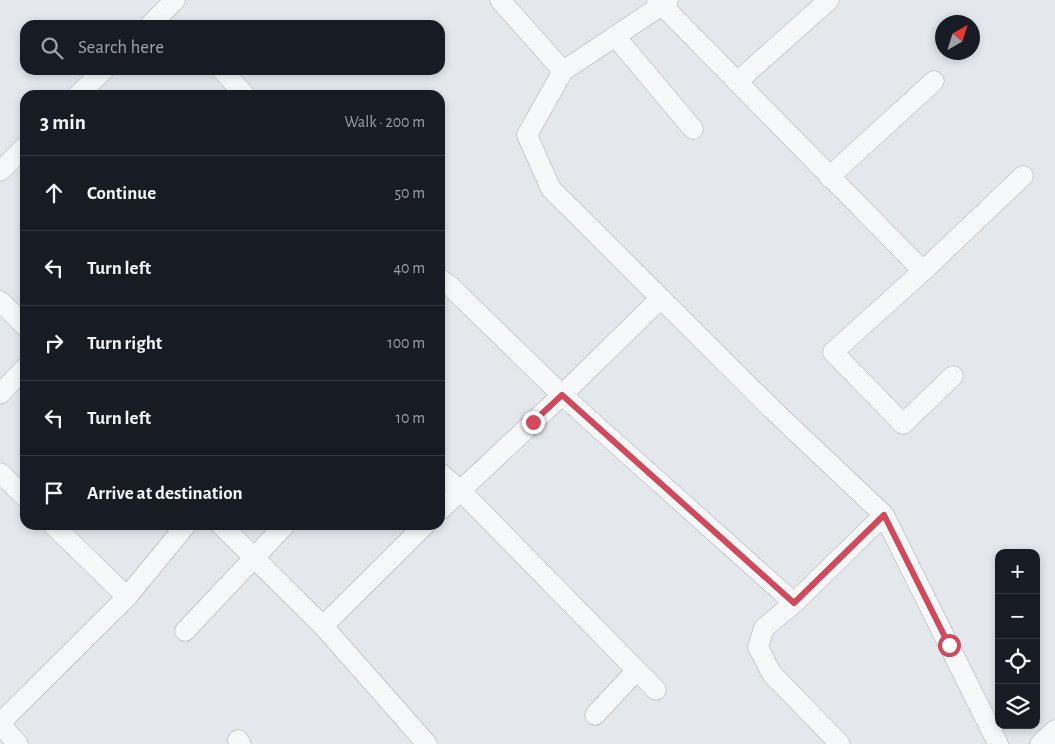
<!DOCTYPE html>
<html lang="en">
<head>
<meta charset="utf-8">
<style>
	:root { --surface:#171b24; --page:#242831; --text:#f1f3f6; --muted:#9ea1a6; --line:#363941 }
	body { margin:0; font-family:"Alegreya Sans",sans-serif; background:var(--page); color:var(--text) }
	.controls { position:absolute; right:15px; bottom:15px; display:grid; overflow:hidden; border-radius:10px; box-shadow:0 2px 8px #0003 }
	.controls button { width:45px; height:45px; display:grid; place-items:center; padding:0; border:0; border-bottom:1px solid var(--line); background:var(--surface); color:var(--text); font:25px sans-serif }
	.compass { position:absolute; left:935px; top:15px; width:45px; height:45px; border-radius:50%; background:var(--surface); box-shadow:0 2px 8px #0003; rotate:39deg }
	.stop { position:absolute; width:15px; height:15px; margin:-11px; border:4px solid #d1495b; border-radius:50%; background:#fff }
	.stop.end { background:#d1495b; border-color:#fff; box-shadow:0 1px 5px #0008 }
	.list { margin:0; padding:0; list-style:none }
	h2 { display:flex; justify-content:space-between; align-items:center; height:65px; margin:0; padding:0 20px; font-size:21px }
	h2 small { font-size:16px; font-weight:400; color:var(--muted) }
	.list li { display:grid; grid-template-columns:32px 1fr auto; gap:15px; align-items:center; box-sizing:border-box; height:75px; padding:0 20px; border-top:1px solid var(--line) }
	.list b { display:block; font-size:19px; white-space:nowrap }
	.list em { font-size:16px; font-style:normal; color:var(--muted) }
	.icon { flex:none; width:28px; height:28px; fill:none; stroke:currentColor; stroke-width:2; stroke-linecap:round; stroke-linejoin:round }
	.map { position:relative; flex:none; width:1055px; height:744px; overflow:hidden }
	.search { position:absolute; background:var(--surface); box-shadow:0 2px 8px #0003; left:20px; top:20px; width:425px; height:55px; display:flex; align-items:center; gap:12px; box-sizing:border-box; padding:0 18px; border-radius:15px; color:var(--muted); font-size:19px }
	.panel { position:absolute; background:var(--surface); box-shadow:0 2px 8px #0003; left:20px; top:90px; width:425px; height:440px; border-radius:15px }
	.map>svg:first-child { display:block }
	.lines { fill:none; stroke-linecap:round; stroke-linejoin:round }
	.street-casing { stroke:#a9aeb7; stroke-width:21 }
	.street { stroke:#f7f8fa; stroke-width:20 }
	.route { stroke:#d1495b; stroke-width:6 }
</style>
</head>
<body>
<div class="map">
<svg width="1055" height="744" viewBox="0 0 1055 744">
	<rect width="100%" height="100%" fill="#e4e7ec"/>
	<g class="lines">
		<defs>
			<path id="street" d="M 500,0 L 563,71
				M 657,0 L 923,271
				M 668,0 L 662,5 L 563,71 L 527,135 L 551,189 L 772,409 L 884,515 L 998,744
				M 150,25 L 175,0
				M 615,36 L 693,129
				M 222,70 L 245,95
				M 737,82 L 829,0
				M 78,95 L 104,70
				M 0,171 L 25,147
				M 829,177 L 934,81
				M 440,279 L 450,286 L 562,395 L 794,603
				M 0,301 L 25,326
				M 953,376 L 903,424 L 833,352 L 923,271 L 1023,176
				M 0,394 L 25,368
				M 0,473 L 25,497
				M 440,473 L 460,490 L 656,690
				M 440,510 L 562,395 L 660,299
				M 53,525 L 127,597
				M 221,525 L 323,626 L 427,744
				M 323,626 L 425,525
				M 185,631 L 285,525
				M 595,715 L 636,671
				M 0,723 L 127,597 L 186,525
				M 0,724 L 18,744
				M 238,740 L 241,744
				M 840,744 L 772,674 L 758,647 L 764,628 L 794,603 L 884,515
				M 1040,744 L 1055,730"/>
		</defs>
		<use href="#street" class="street-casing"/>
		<use href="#street" class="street"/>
	</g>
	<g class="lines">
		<path class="route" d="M 533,422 L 562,395 L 794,603 L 884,515 L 949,645"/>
	</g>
</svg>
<div class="controls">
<button>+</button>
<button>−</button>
<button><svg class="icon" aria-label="locate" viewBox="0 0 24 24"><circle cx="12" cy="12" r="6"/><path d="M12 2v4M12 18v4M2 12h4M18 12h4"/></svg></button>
<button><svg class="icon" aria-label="layers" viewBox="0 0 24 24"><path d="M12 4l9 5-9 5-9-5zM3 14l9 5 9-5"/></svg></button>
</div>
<svg class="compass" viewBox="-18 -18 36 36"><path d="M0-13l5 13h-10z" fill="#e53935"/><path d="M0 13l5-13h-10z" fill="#9ea1a6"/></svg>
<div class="stop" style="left:949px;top:645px"></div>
<div class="stop end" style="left:533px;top:422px"></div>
<div class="search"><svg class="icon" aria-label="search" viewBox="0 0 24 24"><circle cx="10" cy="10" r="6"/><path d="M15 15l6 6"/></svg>Search here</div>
<section class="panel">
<h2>3 min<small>Walk · 200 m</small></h2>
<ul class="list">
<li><svg class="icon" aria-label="ahead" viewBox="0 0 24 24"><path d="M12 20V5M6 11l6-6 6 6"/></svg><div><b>Continue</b></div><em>50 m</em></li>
<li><svg class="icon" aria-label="left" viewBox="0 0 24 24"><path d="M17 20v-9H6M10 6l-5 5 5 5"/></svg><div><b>Turn left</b></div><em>40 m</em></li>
<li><svg class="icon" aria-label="right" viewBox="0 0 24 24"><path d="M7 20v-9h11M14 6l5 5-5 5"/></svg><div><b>Turn right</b></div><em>100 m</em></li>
<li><svg class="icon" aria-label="left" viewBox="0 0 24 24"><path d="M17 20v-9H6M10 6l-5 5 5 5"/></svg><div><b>Turn left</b></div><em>10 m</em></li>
<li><svg class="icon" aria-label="arrive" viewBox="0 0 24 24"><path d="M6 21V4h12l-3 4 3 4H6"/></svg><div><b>Arrive at destination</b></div></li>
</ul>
</section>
</div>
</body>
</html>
